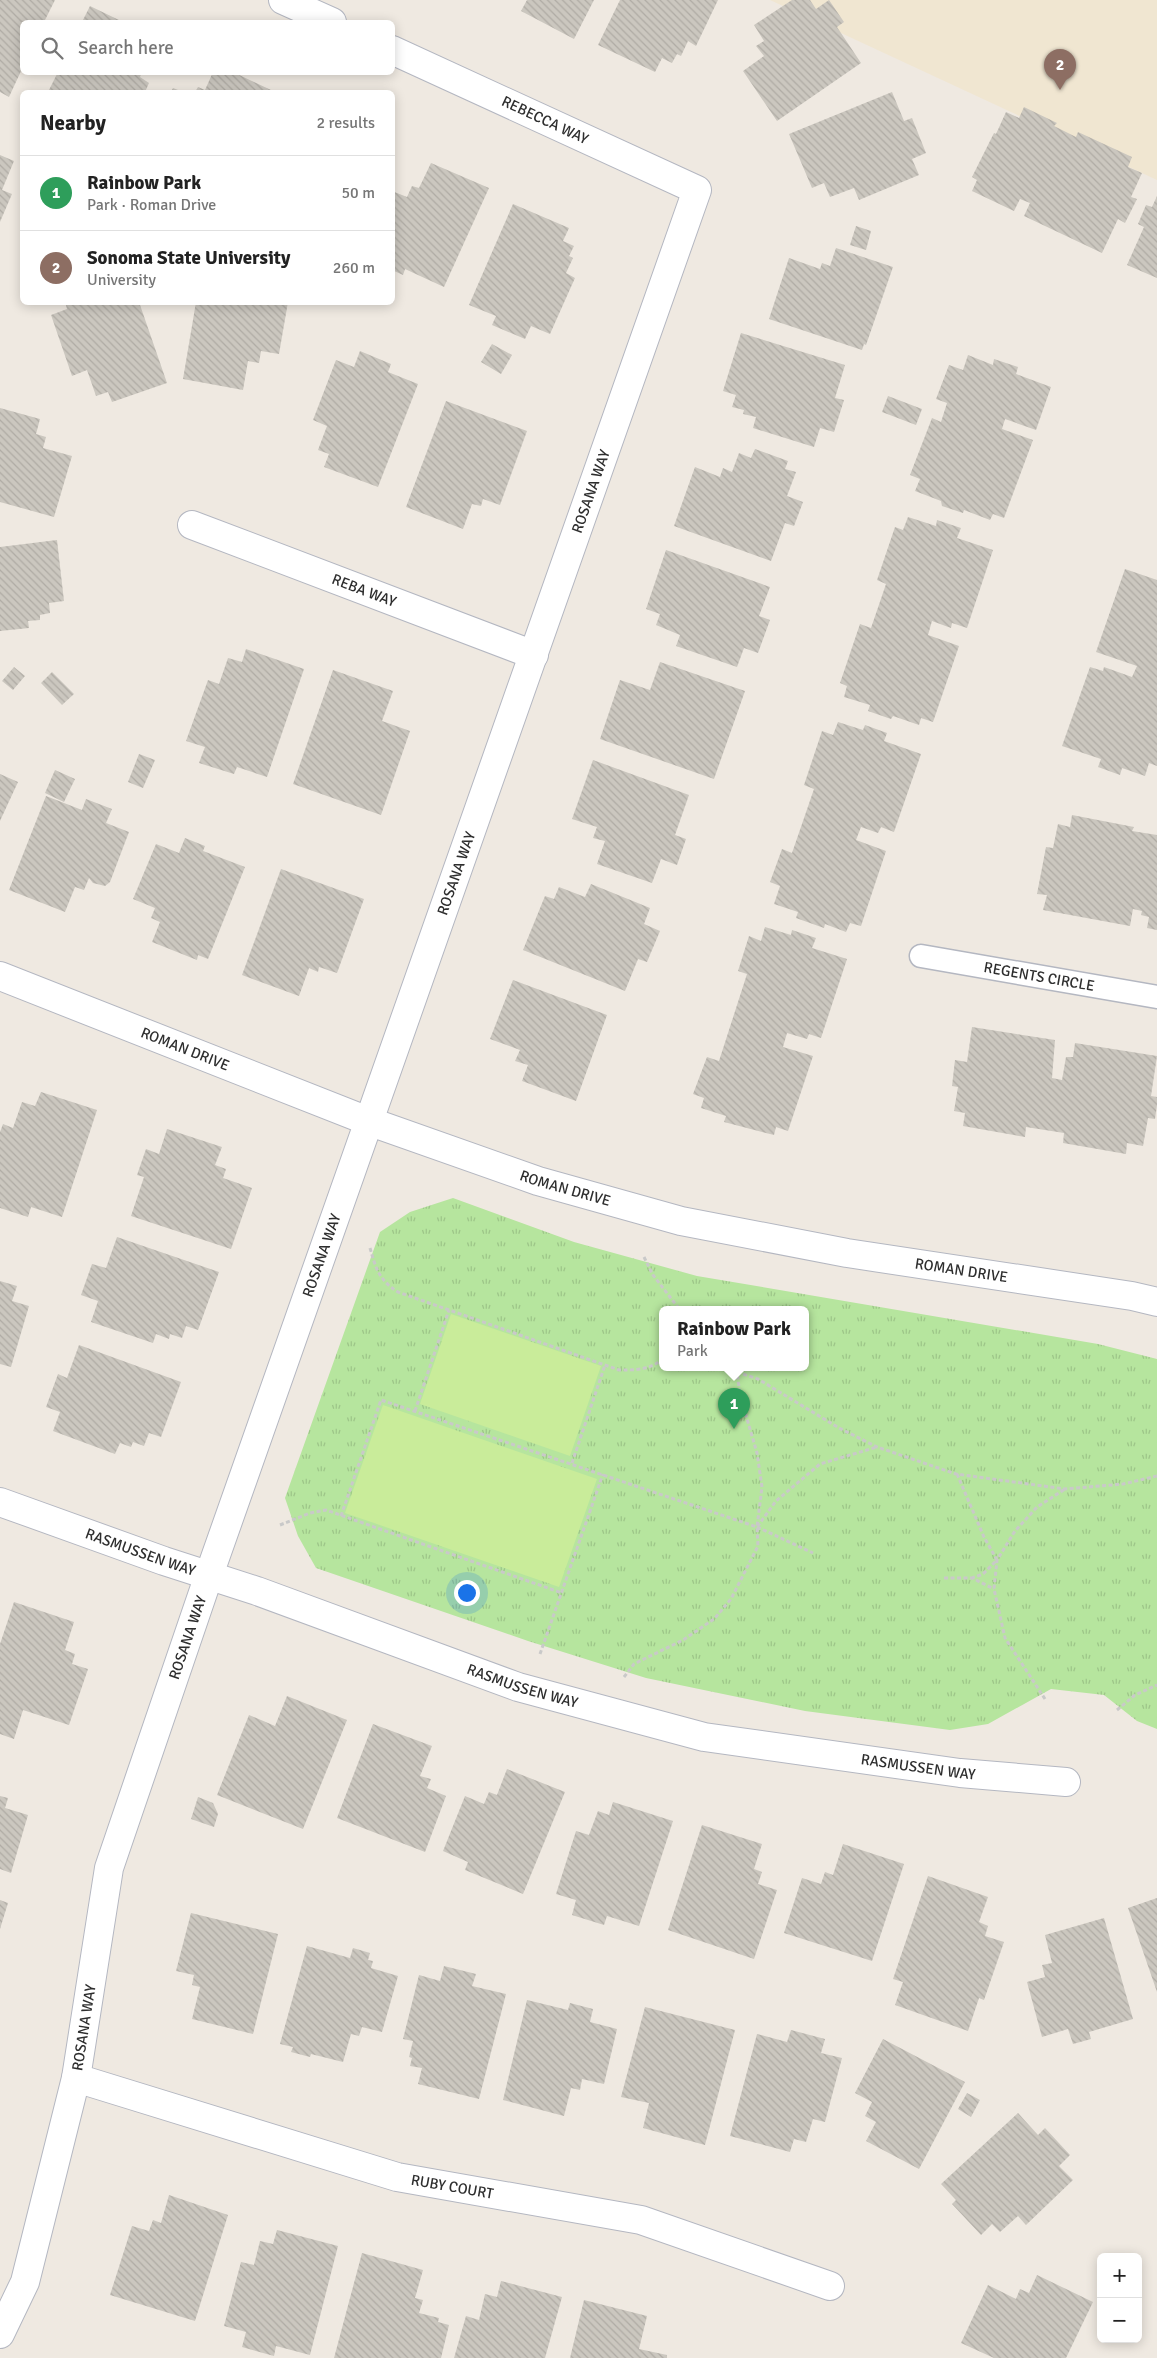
<!DOCTYPE html>
<html lang="en">
<head>
<meta charset="utf-8">
<style>
	:root { --surface:#fff; --page:#f6f6f6; --text:#222; --muted:#767676; --line:#e0e0e0; --accent:#d93025 }
	body { margin:0; font-family:Signika,sans-serif; background:var(--page); color:var(--text) }
	.controls { position:absolute; right:15px; bottom:15px; display:grid; overflow:hidden; border-radius:8px; box-shadow:0 2px 12px #0003 }
	.controls button { width:45px; height:45px; display:grid; place-items:center; padding:0; border:0; border-bottom:1px solid var(--line); background:var(--surface); color:var(--text); font:25px sans-serif }
	.you { position:absolute; left:466px; top:1592px; width:18px; height:18px; margin:-12px; border:4px solid #fff; border-radius:50%; background:#1a73e8; box-shadow:0 0 0 8px #1a73e833 }
	.badge { display:grid; place-items:center; width:32px; height:32px; border-radius:50%; background:var(--accent); color:#fff; font-size:16px; font-weight:700 }
	.pin { position:absolute; translate:-50% -41px; filter:drop-shadow(0 1px 2px #0008) }
	.pin::after { content:''; position:absolute; top:26px; width:18px; height:15px; background:inherit; clip-path:polygon(0 0,100% 0,50% 100%) }
	.popup { position:absolute; left:659px; top:1306px; width:150px; height:65px; box-sizing:border-box; display:grid; place-content:center; border-radius:8px; background:var(--surface); filter:drop-shadow(0 1px 4px #0005); font-size:16px; white-space:nowrap; color:var(--muted) }
	.popup b { font-size:19px; color:var(--text) }
	.popup::after { content:''; position:absolute; left:50%; top:100%; margin-left:-10px; border:10px solid transparent; border-top-color:var(--surface) }
	.list { margin:0; padding:0; list-style:none }
	h2 { display:flex; justify-content:space-between; align-items:center; height:65px; margin:0; padding:0 20px; font-size:21px }
	h2 small { font-size:16px; font-weight:400; color:var(--muted) }
	.list li { display:grid; grid-template-columns:32px 1fr auto; gap:15px; align-items:center; box-sizing:border-box; height:75px; padding:0 20px; border-top:1px solid var(--line) }
	.list b { display:block; font-size:19px; white-space:nowrap }
	.list p { margin:0; font-size:16px; white-space:nowrap; color:var(--muted) }
	.list em { font-size:16px; font-style:normal; color:var(--muted) }
	.icon { flex:none; width:28px; height:28px; fill:none; stroke:currentColor; stroke-width:2; stroke-linecap:round; stroke-linejoin:round }
	.map { position:relative; flex:none; width:1157px; height:2358px; overflow:hidden }
	.search { position:absolute; background:var(--surface); box-shadow:0 2px 12px #0003; left:20px; top:20px; width:375px; height:55px; display:flex; align-items:center; gap:12px; box-sizing:border-box; padding:0 18px; border-radius:8px; color:var(--muted); font-size:19px }
	.panel { position:absolute; background:var(--surface); box-shadow:0 2px 12px #0003; left:20px; top:90px; width:375px; height:215px; border-radius:8px }
	.map>svg:first-child { display:block }
	.education { fill:#f0e6d1 }
	.park { fill:url(#park-tufts); fill-rule:evenodd }
	.pitch { fill:#c9ec9a }
	.building { fill:url(#building-back-hatch) }
	.lines { fill:none; stroke-linecap:round; stroke-linejoin:round }
	.lane-casing { stroke:#b4b7c1; stroke-width:25 }
	.street-casing { stroke:#b4b7c1; stroke-width:30 }
	.path { stroke:#c9c9c9; stroke-width:3; stroke-dasharray:4 2.5; stroke-linecap:butt }
	.lane { stroke:#fff; stroke-width:22 }
	.street { stroke:#fff; stroke-width:28 }
	.labels { text-anchor:middle; stroke-width:4; stroke-linejoin:round; paint-order:stroke }
	.street-label { font-size:15px; fill:#2e2e2e; stroke:#fff }
</style>
</head>
<body>
<div class="map">
<svg width="1157" height="2358" viewBox="0 0 1157 2358">
	<defs>
		<pattern id="park-tufts" width="24" height="20" patternUnits="userSpaceOnUse" patternTransform="scale(1.25)"><rect width="24" height="20" fill="#b6e59e"/><path d="M3 7l-1-3M5 7V3M7 7l1-3M15 17l-1-3M17 17v-4M19 17l1-3" fill="none" stroke="#9dc588"/></pattern>
		<pattern id="building-back-hatch" width="6" height="6" patternUnits="userSpaceOnUse" patternTransform="scale(1.25)"><rect width="6" height="6" fill="#cbc7bf"/><path d="M-1 5l2 2M0 0l6 6M5-1l2 2" fill="none" stroke="#afaba4"/></pattern>
	</defs>
	<rect width="100%" height="100%" fill="#efe9e1"/>
	<path class="education" d="M 770,0 L 1157,0 L 1157,180 Z"/>
	<path class="park" d="M 453,1198 L 574,1242 L 697,1276 L 1098,1344 L 1157,1359 L 1157,1729 L 1137,1721 L 1104,1695 L 1051,1689 L 988,1724 L 950,1730 L 805,1711 L 646,1678 L 528,1641 L 316,1568 L 298,1536 L 285,1498 L 380,1232 L 410,1212 ZM 663,1310 L 805,1310 L 805,1368 L 663,1368 Z"/>
	<path class="pitch" d="M 451,1314 L 601,1366 L 570,1456 L 420,1404 Z
		M 383,1405 L 597,1479 L 559,1587 L 345,1513 Z"/>
	<path class="building" d="M 0,0 L 55,0 L 44,22 L 22,22 L 22,69 L 9,97 L 0,92 Z
		M 527,0 L 594,0 L 574,39 L 521,11 Z
		M 620,0 L 718,0 L 696,46 L 688,41 L 681,56 L 677,54 L 672,63 L 662,58 L 655,72 L 598,45 Z
		M 792,0 L 810,0 L 816,9 L 829,0 L 844,22 L 837,27 L 861,63 L 777,121 L 743,71 L 764,56 L 756,46 L 764,41 L 754,25 Z
		M 90,6 L 123,22 L 82,22 Z
		M 58,72 L 142,72 L 140,77 L 149,83 L 145,92 L 48,92 Z
		M 213,72 L 233,72 L 273,91 L 195,92 L 198,87 L 205,90 Z
		M 173,88 L 183,92 L 171,92 Z
		M 892,92 L 904,121 L 912,118 L 926,153 L 912,159 L 919,175 L 859,200 L 854,188 L 830,197 L 824,183 L 812,188 L 789,134 Z
		M 1024,107 L 1057,123 L 1054,126 L 1076,137 L 1078,132 L 1132,157 L 1128,167 L 1142,173 L 1131,197 L 1137,199 L 1125,223 L 1118,219 L 1102,253 L 1024,216 L 1030,203 L 1020,199 L 1014,211 L 972,191 L 977,180 L 972,177 L 994,133 L 996,134 L 1006,112 L 1019,118 Z
		M 0,155 L 14,161 L 2,190 L 12,194 L 0,222 Z
		M 431,163 L 489,188 L 444,287 L 405,269 L 403,275 L 392,270 L 392,191 L 407,197 L 412,186 L 419,188 Z
		M 1157,196 L 1157,278 L 1127,265 L 1144,227 L 1138,224 L 1146,205 L 1152,207 Z
		M 513,204 L 569,228 L 563,241 L 574,246 L 569,256 L 573,258 L 566,273 L 575,278 L 550,334 L 531,326 L 525,339 L 492,325 L 496,316 L 469,305 Z
		M 856,226 L 871,231 L 866,250 L 850,245 Z
		M 836,248 L 893,267 L 866,345 L 864,344 L 862,350 L 769,319 L 789,258 L 820,269 L 822,263 L 830,266 Z
		M 65,302 L 139,302 L 167,383 L 112,402 L 108,392 L 96,396 L 87,370 L 72,376 L 51,315 L 67,309 Z
		M 196,302 L 288,302 L 279,354 L 261,351 L 259,363 L 248,361 L 243,390 L 183,379 Z
		M 741,333 L 845,365 L 835,398 L 844,400 L 834,432 L 820,428 L 814,447 L 753,428 L 756,417 L 743,414 L 744,410 L 732,407 L 736,395 L 723,391 Z
		M 492,344 L 512,355 L 501,374 L 481,362 Z
		M 360,351 L 391,364 L 388,372 L 418,384 L 378,487 L 324,467 L 329,454 L 318,450 L 327,426 L 313,420 L 336,360 L 354,367 Z
		M 968,355 L 993,365 L 994,359 L 1018,367 L 1016,374 L 1051,387 L 1036,430 L 1005,419 L 1002,429 L 1033,440 L 1004,518 L 993,514 L 990,520 L 964,510 L 963,513 L 942,506 L 941,501 L 915,491 L 920,479 L 910,475 L 932,418 L 941,422 L 947,403 L 936,399 L 949,365 L 963,370 Z
		M 888,396 L 922,409 L 916,425 L 882,412 Z
		M 446,401 L 527,431 L 500,505 L 483,499 L 481,506 L 472,504 L 463,529 L 406,507 Z
		M 0,408 L 40,419 L 36,434 L 46,437 L 43,448 L 72,456 L 54,517 L 0,502 Z
		M 755,449 L 788,461 L 785,469 L 796,472 L 787,496 L 803,502 L 794,526 L 785,523 L 771,561 L 674,526 L 695,467 L 720,477 L 723,468 L 732,472 L 739,453 L 751,458 Z
		M 908,517 L 936,526 L 937,520 L 961,528 L 957,538 L 993,550 L 967,628 L 952,623 L 951,628 L 932,621 L 928,635 L 959,646 L 933,722 L 921,718 L 919,725 L 893,716 L 891,719 L 868,711 L 870,705 L 844,697 L 847,686 L 840,683 L 860,624 L 871,628 L 886,584 L 877,580 L 895,527 L 903,530 Z
		M 57,540 L 64,601 L 49,603 L 50,613 L 40,615 L 40,620 L 28,621 L 29,628 L 0,631 L 0,547 Z
		M 666,550 L 770,587 L 759,616 L 770,620 L 758,653 L 744,648 L 737,667 L 676,646 L 680,635 L 656,625 L 660,614 L 646,609 Z
		M 1125,569 L 1157,580 L 1157,766 L 1149,763 L 1145,776 L 1122,768 L 1120,775 L 1098,767 L 1101,759 L 1062,746 L 1090,667 L 1103,671 L 1104,667 L 1132,677 L 1137,666 L 1096,652 Z
		M 246,649 L 304,669 L 267,777 L 237,767 L 234,774 L 199,763 L 205,747 L 186,741 L 208,680 L 219,684 L 228,658 L 242,662 Z
		M 660,662 L 745,691 L 714,779 L 600,739 L 620,680 L 650,690 Z
		M 14,667 L 25,676 L 13,690 L 2,681 Z
		M 333,670 L 393,691 L 382,721 L 410,731 L 381,815 L 293,784 Z
		M 52,672 L 74,694 L 62,705 L 41,683 Z
		M 838,722 L 863,730 L 865,725 L 887,733 L 884,741 L 921,754 L 894,832 L 881,827 L 878,833 L 861,827 L 856,840 L 886,851 L 861,926 L 850,923 L 846,932 L 825,924 L 824,928 L 796,918 L 798,912 L 774,904 L 780,886 L 770,882 L 782,849 L 792,853 L 814,789 L 804,785 L 822,731 L 833,735 Z
		M 139,754 L 155,760 L 143,788 L 128,782 Z
		M 593,760 L 689,795 L 675,835 L 686,839 L 677,865 L 661,859 L 652,883 L 597,864 L 605,841 L 593,838 L 597,827 L 572,819 Z
		M 55,770 L 75,779 L 64,802 L 45,793 Z
		M 0,774 L 18,782 L 0,821 Z
		M 46,796 L 82,810 L 86,799 L 112,809 L 106,823 L 129,832 L 110,882 L 105,886 L 93,883 L 89,878 L 84,890 L 75,887 L 65,912 L 9,890 Z
		M 1072,815 L 1134,827 L 1132,831 L 1157,835 L 1157,930 L 1147,928 L 1149,917 L 1141,915 L 1142,911 L 1133,909 L 1130,926 L 1043,910 L 1047,895 L 1037,894 L 1046,847 L 1053,848 L 1058,824 L 1070,827 Z
		M 185,838 L 205,846 L 203,851 L 245,867 L 208,959 L 198,955 L 197,960 L 152,942 L 160,922 L 151,918 L 155,908 L 133,899 L 156,844 L 179,853 Z
		M 281,869 L 364,899 L 337,973 L 319,967 L 318,972 L 309,968 L 299,996 L 242,975 Z
		M 591,884 L 650,908 L 644,924 L 660,931 L 647,962 L 638,959 L 625,991 L 523,950 L 545,896 L 554,899 L 559,887 L 585,897 Z
		M 765,927 L 791,935 L 792,930 L 816,938 L 812,948 L 847,959 L 821,1038 L 809,1034 L 807,1039 L 787,1033 L 783,1047 L 813,1056 L 788,1131 L 776,1127 L 774,1135 L 724,1122 L 726,1116 L 701,1108 L 704,1098 L 693,1094 L 707,1057 L 719,1061 L 747,974 L 738,971 L 749,936 L 761,941 Z
		M 513,980 L 607,1015 L 576,1101 L 522,1081 L 528,1065 L 515,1061 L 520,1050 L 490,1039 Z
		M 972,1027 L 1055,1040 L 1052,1078 L 1062,1080 L 1066,1057 L 1073,1057 L 1075,1043 L 1157,1056 L 1151,1096 L 1157,1097 L 1157,1105 L 1155,1119 L 1148,1118 L 1143,1146 L 1127,1143 L 1126,1154 L 1063,1143 L 1064,1133 L 1026,1127 L 1025,1137 L 963,1126 L 965,1113 L 954,1111 L 958,1087 L 952,1086 L 955,1060 L 967,1062 Z
		M 41,1092 L 97,1110 L 62,1217 L 31,1207 L 28,1217 L 0,1208 L 0,1132 L 3,1124 L 13,1128 L 22,1102 L 35,1106 Z
		M 167,1129 L 222,1147 L 215,1165 L 226,1169 L 223,1178 L 252,1188 L 231,1249 L 131,1216 L 144,1177 L 137,1175 L 146,1149 L 159,1154 Z
		M 117,1237 L 219,1272 L 198,1330 L 186,1326 L 182,1338 L 170,1334 L 169,1339 L 156,1334 L 153,1343 L 91,1322 L 98,1301 L 81,1295 L 92,1264 L 106,1268 Z
		M 0,1281 L 17,1286 L 12,1301 L 29,1306 L 11,1367 L 0,1364 Z
		M 79,1345 L 181,1382 L 161,1437 L 149,1433 L 144,1446 L 133,1442 L 131,1447 L 120,1443 L 115,1454 L 53,1431 L 60,1412 L 46,1407 L 58,1374 L 67,1378 Z
		M 14,1602 L 74,1622 L 65,1650 L 75,1654 L 72,1664 L 88,1669 L 69,1725 L 23,1710 L 14,1739 L 0,1734 L 0,1644 Z
		M 287,1696 L 347,1720 L 303,1829 L 217,1795 L 249,1715 L 275,1726 Z
		M 373,1724 L 432,1746 L 420,1776 L 431,1779 L 427,1788 L 446,1796 L 425,1852 L 337,1818 Z
		M 507,1769 L 565,1792 L 523,1894 L 465,1870 L 468,1862 L 443,1851 L 465,1796 L 484,1804 L 489,1792 L 497,1795 Z
		M 0,1796 L 8,1798 L 5,1808 L 28,1815 L 11,1873 L 0,1869 Z
		M 198,1797 L 213,1803 L 218,1814 L 214,1827 L 191,1819 Z
		M 613,1802 L 673,1821 L 639,1926 L 607,1916 L 604,1925 L 572,1915 L 576,1900 L 556,1894 L 576,1831 L 589,1835 L 598,1811 L 609,1815 Z
		M 702,1825 L 762,1844 L 754,1869 L 762,1872 L 758,1884 L 777,1890 L 754,1959 L 668,1930 Z
		M 843,1844 L 904,1864 L 872,1961 L 784,1933 L 802,1878 L 821,1884 L 825,1872 L 833,1875 Z
		M 928,1876 L 988,1897 L 979,1922 L 988,1926 L 985,1936 L 1004,1942 L 984,2000 L 979,1998 L 968,2031 L 895,2005 L 903,1982 L 893,1979 Z
		M 1157,1898 L 1157,1992 L 1128,1908 Z
		M 0,1900 L 8,1903 L 0,1929 Z
		M 191,1913 L 278,1934 L 253,2034 L 192,2019 L 200,1987 L 192,1985 L 194,1975 L 176,1971 Z
		M 1104,1918 L 1133,2019 L 1089,2032 L 1091,2039 L 1073,2044 L 1068,2029 L 1042,2037 L 1027,1982 L 1045,1977 L 1042,1965 L 1052,1963 L 1045,1935 Z
		M 307,1946 L 350,1958 L 353,1948 L 370,1953 L 368,1960 L 373,1961 L 371,1968 L 398,1976 L 382,2032 L 362,2027 L 359,2036 L 351,2034 L 343,2062 L 311,2054 L 310,2057 L 291,2052 L 293,2047 L 280,2044 Z
		M 444,1966 L 476,1974 L 472,1986 L 506,1994 L 479,2099 L 418,2084 L 422,2068 L 410,2066 L 412,2058 L 409,2057 L 413,2041 L 403,2039 L 419,1975 L 440,1981 Z
		M 527,2000 L 568,2010 L 570,2003 L 593,2009 L 590,2022 L 617,2029 L 604,2084 L 582,2079 L 580,2090 L 571,2088 L 564,2116 L 503,2100 Z
		M 645,2007 L 735,2030 L 705,2145 L 643,2128 L 649,2103 L 621,2097 Z
		M 791,2030 L 825,2039 L 821,2053 L 842,2058 L 825,2122 L 813,2119 L 806,2142 L 794,2139 L 790,2152 L 730,2136 L 757,2034 L 787,2042 Z
		M 883,2039 L 965,2082 L 919,2169 L 866,2141 L 876,2122 L 865,2116 L 872,2102 L 855,2093 Z
		M 967,2093 L 980,2100 L 971,2117 L 958,2109 Z
		M 1018,2113 L 1038,2135 L 1045,2128 L 1070,2155 L 1059,2166 L 1073,2180 L 1026,2225 L 1018,2216 L 1000,2232 L 992,2224 L 981,2235 L 952,2204 L 956,2200 L 941,2184 Z
		M 169,2195 L 228,2215 L 195,2321 L 110,2295 L 132,2226 L 149,2231 L 153,2220 L 161,2223 Z
		M 277,2230 L 338,2246 L 310,2355 L 276,2346 L 274,2356 L 242,2347 L 246,2332 L 224,2326 L 241,2262 L 254,2265 L 260,2241 L 273,2244 Z
		M 362,2253 L 423,2270 L 415,2298 L 423,2300 L 419,2313 L 439,2318 L 438,2322 L 449,2325 L 441,2358 L 334,2358 Z
		M 1037,2275 L 1093,2302 L 1066,2358 L 994,2358 L 961,2343 L 988,2285 L 1016,2299 L 1020,2289 L 1029,2293 Z
		M 501,2281 L 562,2297 L 545,2358 L 454,2358 L 466,2316 L 479,2320 L 485,2294 L 497,2297 Z
		M 584,2300 L 647,2316 L 639,2349 L 667,2355 L 667,2358 L 570,2358 Z"/>
	<g class="lines">
		<defs>
			<g id="lane">
				<path id="s1" d="M 921,956 L 1157,997"/>
			</g>
			<g id="street">
				<path d="M 283,0 L 332,22"/>
				<path id="s2" d="M 192,525 L 534,655"/>
				<path id="s3" d="M 0,976 L 368,1121 L 538,1181 L 681,1221 L 847,1253 L 1132,1296 L 1157,1302"/>
				<path id="s4" d="M 0,1502 L 164,1561 L 257,1591 L 518,1687 L 704,1737 L 960,1773 L 1066,1782"/>
				<path id="s5" d="M 76,2078 L 397,2177 L 641,2220 L 830,2286"/>
				<path id="s6" d="M 0,2334 L 25,2282 L 76,2078 L 109,1868 L 209,1575 L 697,190 L 392,50"/>
			</g>
		</defs>
		<use href="#lane" class="lane-casing"/>
		<use href="#street" class="street-casing"/>
		<path class="path" d="M 370,1248 C 376,1269 379,1280 398,1292 L 619,1370 C 636,1370 649,1370 663,1359
			M 644,1257 L 653,1275 L 680,1310
			M 737,1372 L 758,1379 L 839,1428 L 877,1447 L 956,1474 L 1065,1489 L 1123,1484 L 1157,1476
			M 415,1411 L 449,1310
			M 572,1463 L 605,1365
			M 957,1474 L 984,1537 L 997,1560 L 983,1574 L 972,1578
			M 341,1516 L 381,1400 L 757,1527 L 776,1501 L 820,1464 L 877,1447
			M 280,1525 L 310,1513 L 326,1510 L 562,1593
			M 757,1527 L 813,1553
			M 944,1578 L 972,1578 L 994,1589
			M 540,1654 L 603,1474
			M 624,1677 L 634,1664 L 683,1640 L 714,1619 L 731,1599 L 758,1546 L 757,1527 L 762,1487 L 757,1453 L 740,1395 L 737,1372 L 733,1368
			M 1045,1699 L 1005,1638 L 994,1589 L 997,1560 L 1015,1531 L 1037,1507 L 1065,1489
			M 1117,1710 L 1135,1695 L 1157,1685"/>
		<use href="#lane" class="lane"/>
		<use href="#street" class="street"/>
	</g>
	<g class="labels">
		<g class="street-label">
			<text transform="translate(545 120) rotate(25)" y="5">REBECCA WAY</text>
			<text dy="5" stroke="none"><textPath href="#s6" startOffset="1939">ROSANA WAY</textPath></text>
			<text dy="5" stroke="none"><textPath href="#s2" startOffset="184">REBA WAY</textPath></text>
			<text dy="5" stroke="none"><textPath href="#s6" startOffset="1534">ROSANA WAY</textPath></text>
			<text dy="5" stroke="none"><textPath href="#s1" startOffset="120">REGENTS CIRCLE</textPath></text>
			<text dy="5" stroke="none"><textPath href="#s3" startOffset="199">ROMAN DRIVE</textPath></text>
			<text dy="5" stroke="none"><textPath href="#s3" startOffset="604">ROMAN DRIVE</textPath></text>
			<text dy="5" stroke="none"><textPath href="#s6" startOffset="1129">ROSANA WAY</textPath></text>
			<text dy="5" stroke="none"><textPath href="#s3" startOffset="1009">ROMAN DRIVE</textPath></text>
			<text dy="5" stroke="none"><textPath href="#s4" startOffset="149">RASMUSSEN WAY</textPath></text>
			<text dy="5" stroke="none"><textPath href="#s6" startOffset="724">ROSANA WAY</textPath></text>
			<text dy="5" stroke="none"><textPath href="#s4" startOffset="554">RASMUSSEN WAY</textPath></text>
			<text dy="5" stroke="none"><textPath href="#s4" startOffset="959">RASMUSSEN WAY</textPath></text>
			<text dy="5" stroke="none"><textPath href="#s6" startOffset="319">ROSANA WAY</textPath></text>
			<text dy="5" stroke="none"><textPath href="#s5" startOffset="392">RUBY COURT</textPath></text>
		</g>
	</g>
</svg>
<div class="controls">
<button>+</button>
<button>−</button>
</div>
<div class="you"></div>
<div class="pin badge" style="left:734px;top:1429px;background:#2e9e5b">1</div>
<div class="popup"><b>Rainbow Park</b>Park</div>
<div class="pin badge" style="left:1060px;top:90px;background:#8d6e63">2</div>
<div class="search"><svg class="icon" aria-label="search" viewBox="0 0 24 24"><circle cx="10" cy="10" r="6"/><path d="M15 15l6 6"/></svg>Search here</div>
<section class="panel">
<h2>Nearby<small>2 results</small></h2>
<ul class="list">
<li><span class="badge" style="background:#2e9e5b">1</span><div><b>Rainbow Park</b><p>Park · Roman Drive</p></div><em>50 m</em></li>
<li><span class="badge" style="background:#8d6e63">2</span><div><b>Sonoma State University</b><p>University</p></div><em>260 m</em></li>
</ul>
</section>
</div>
</body>
</html>
